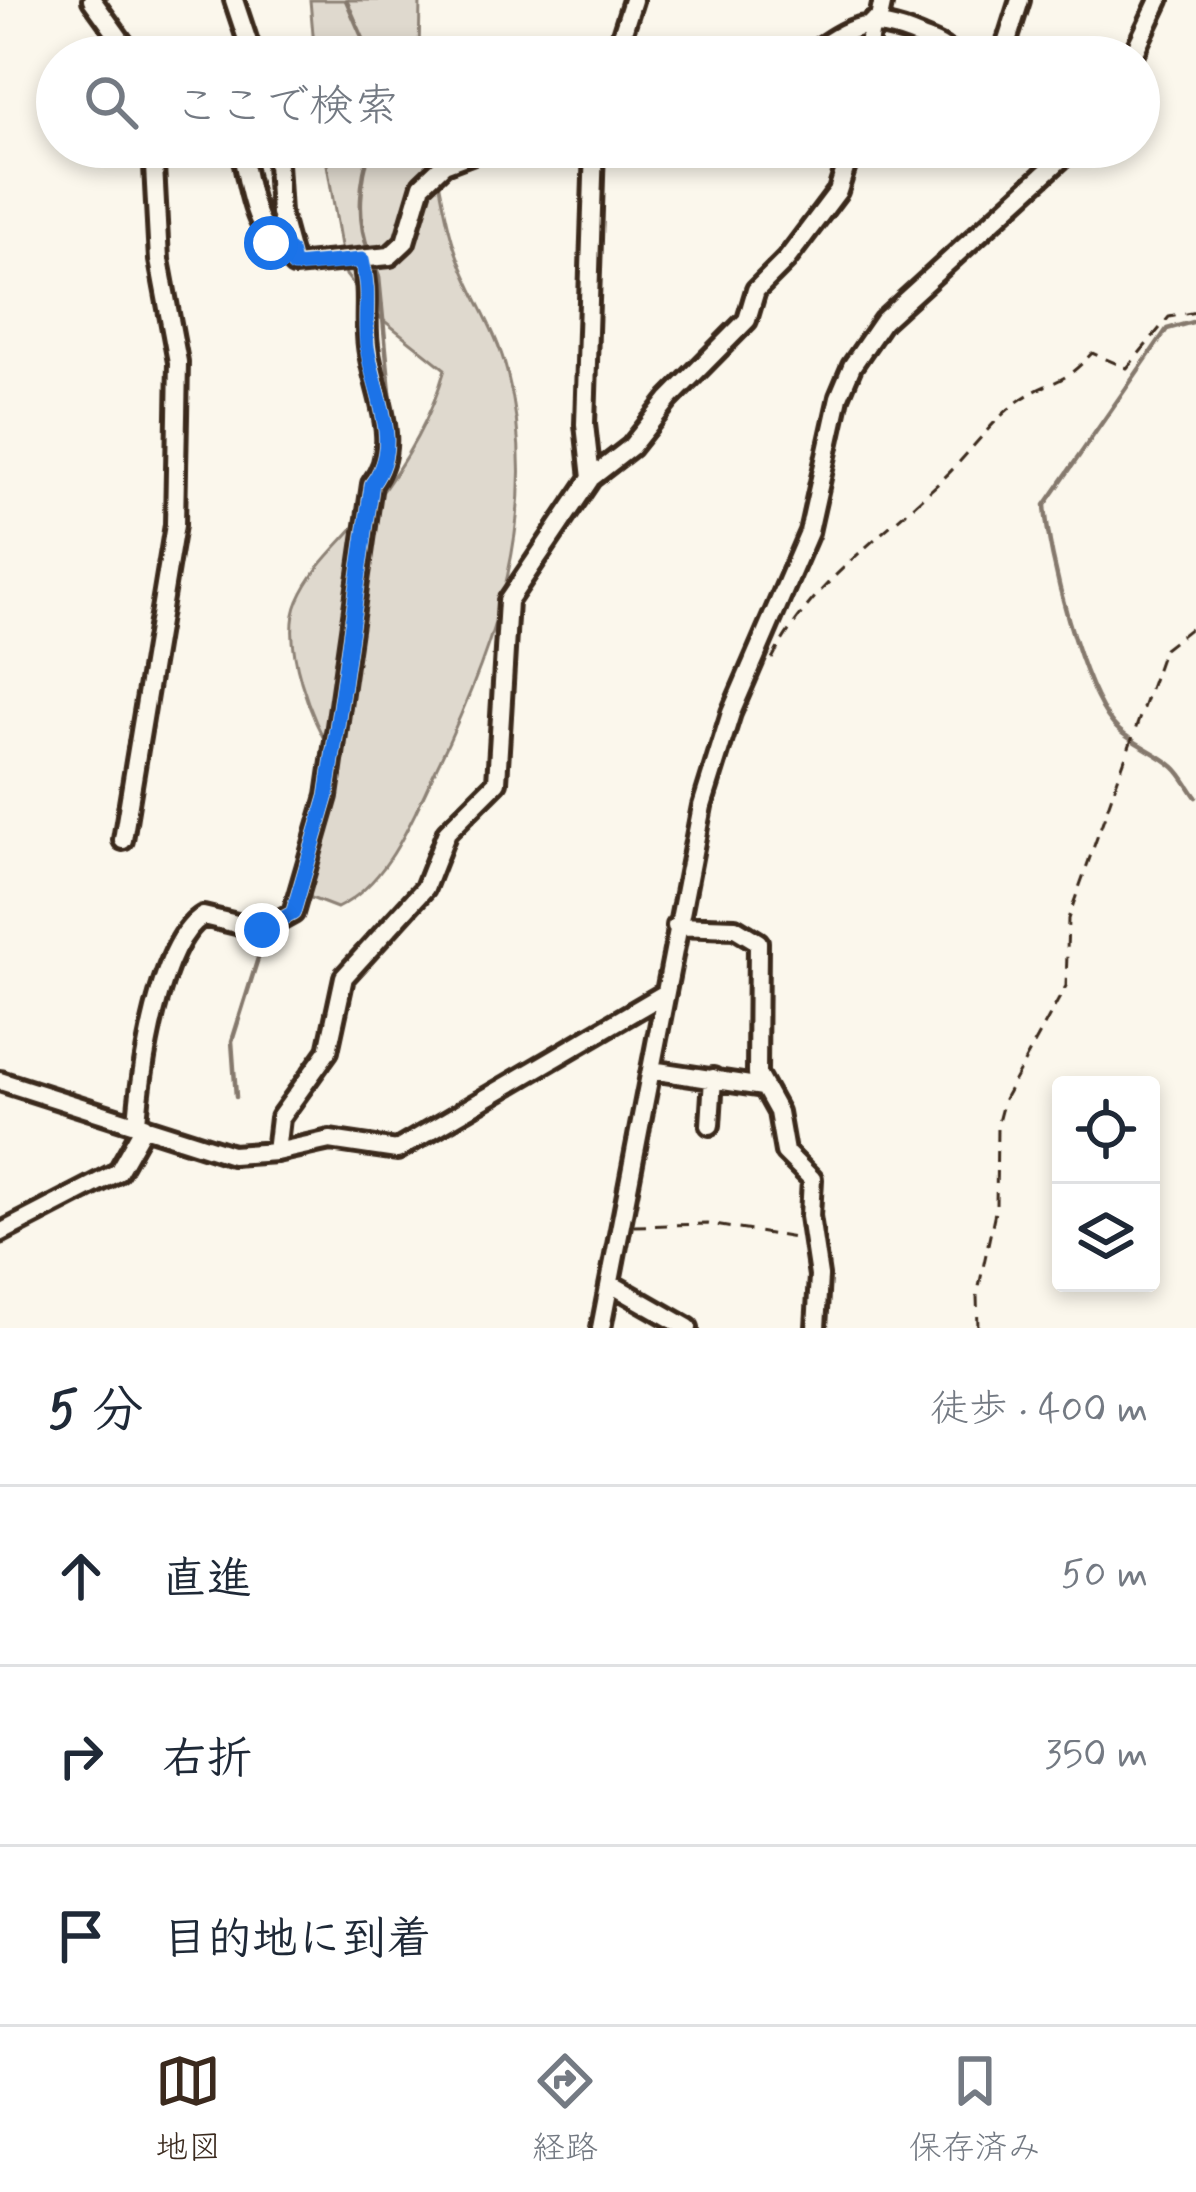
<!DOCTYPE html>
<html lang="ja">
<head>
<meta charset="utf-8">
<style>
	:root { --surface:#fff; --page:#f2f2f3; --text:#1f2937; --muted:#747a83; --line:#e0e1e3; --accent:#3b2a1e }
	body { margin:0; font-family:Mynerve,"Klee One",sans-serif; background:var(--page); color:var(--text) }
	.controls { position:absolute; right:36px; bottom:36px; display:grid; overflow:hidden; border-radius:12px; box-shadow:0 6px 18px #0003 }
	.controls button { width:108px; height:108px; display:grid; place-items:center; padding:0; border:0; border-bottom:3px solid var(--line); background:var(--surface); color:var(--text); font:60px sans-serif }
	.stop { position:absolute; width:36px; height:36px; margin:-27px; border:9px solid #1a73e8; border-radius:50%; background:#fff }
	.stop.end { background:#1a73e8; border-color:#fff; box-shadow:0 3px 12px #0008 }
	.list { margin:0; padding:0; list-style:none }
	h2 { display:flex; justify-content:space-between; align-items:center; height:156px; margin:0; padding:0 48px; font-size:51px }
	h2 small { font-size:39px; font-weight:400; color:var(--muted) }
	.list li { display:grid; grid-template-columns:78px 1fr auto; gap:36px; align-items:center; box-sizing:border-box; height:180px; padding:0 48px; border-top:3px solid var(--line) }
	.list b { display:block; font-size:45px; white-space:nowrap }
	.list em { font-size:39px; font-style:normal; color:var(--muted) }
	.icon { flex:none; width:66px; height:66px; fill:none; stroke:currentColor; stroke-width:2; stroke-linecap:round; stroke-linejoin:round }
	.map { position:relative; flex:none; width:1196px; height:1328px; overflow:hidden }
	.search { position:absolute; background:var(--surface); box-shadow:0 6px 18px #0003; left:36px; right:36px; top:36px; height:132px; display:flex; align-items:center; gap:30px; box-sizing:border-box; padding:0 42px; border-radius:66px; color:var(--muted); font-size:45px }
	.sheet { height:696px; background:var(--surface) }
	nav { display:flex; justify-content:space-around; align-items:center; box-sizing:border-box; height:168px; border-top:3px solid var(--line); background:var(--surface); font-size:33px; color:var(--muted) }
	nav a { display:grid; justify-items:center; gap:6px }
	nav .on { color:var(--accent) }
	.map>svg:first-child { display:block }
	.green { fill:#dfd9ce; stroke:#8d8276; stroke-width:3 }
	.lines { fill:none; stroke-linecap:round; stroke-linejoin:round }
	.stream { stroke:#85796d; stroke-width:4.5 }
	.minor-casing { stroke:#3b2a1e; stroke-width:26 }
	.path { stroke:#3b2a1e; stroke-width:3; stroke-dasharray:12 9; stroke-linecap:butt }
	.minor { stroke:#fbf7ec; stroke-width:16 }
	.route { stroke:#1a73e8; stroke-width:15 }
</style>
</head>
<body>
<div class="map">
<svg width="1196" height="1328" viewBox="0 0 1196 1328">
	<rect width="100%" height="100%" fill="#fbf7ec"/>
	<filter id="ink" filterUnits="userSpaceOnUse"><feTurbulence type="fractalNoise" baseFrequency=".00833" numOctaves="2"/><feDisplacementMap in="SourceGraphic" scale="24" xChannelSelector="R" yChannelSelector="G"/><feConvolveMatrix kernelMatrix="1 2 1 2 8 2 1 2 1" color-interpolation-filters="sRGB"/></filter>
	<g filter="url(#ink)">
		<path class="green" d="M 310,0 L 420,0 L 419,57 L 315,57 Z
			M 324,147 L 433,147 C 439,180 444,214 454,246 C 467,289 495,325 507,372 C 543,510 496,645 436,769 C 412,818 389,883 337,908 L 311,898 L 302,874 L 335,758 C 312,722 280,643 298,601 C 314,563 347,539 371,507 C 403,466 431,419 445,369 L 378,316 L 346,275 Z"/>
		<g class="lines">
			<path class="stream" d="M 346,0 L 371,57
				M 369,251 C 356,221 360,178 371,147
				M 373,262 L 379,277 L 394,434
				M 1196,321 L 1167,329 L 1045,505 C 1048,557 1082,687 1113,724 C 1129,743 1156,751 1174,767 C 1183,775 1189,788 1196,797
				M 379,491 L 392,457
				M 367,574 L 376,508
				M 236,1097 L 232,1041 L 259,955 L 295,918"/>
			<defs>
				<path id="minor" d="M 92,0 L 133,57
					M 234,0 L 253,57
					M 878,23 L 883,0
					M 615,57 L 633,0
					M 807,57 C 852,25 868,15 920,37 C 934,43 943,45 952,57
					M 866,57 L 872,22
					M 1002,57 L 1020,0
					M 1132,57 L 1159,0
					M 240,147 C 250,184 251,235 290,251
					M 276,147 L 280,213 L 294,265 L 390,256 L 405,242 L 422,185 L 444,164 L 489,147
					M 591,478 L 585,424 L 594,147
					M 123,840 L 175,525 L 178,362 L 159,260 L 153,147
					M 676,926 L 735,928 L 758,942 L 757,1074 L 778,1112 L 785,1152 L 812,1179 L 810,1216 L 819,1276 L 816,1328
					M 651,1070 L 763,1087
					M 0,1081 L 232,1155 L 276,1152 L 330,1140 L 397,1150 L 664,994
					M 137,1124 C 140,1075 159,942 203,916 L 262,930 L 293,913 L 327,796 L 372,484 C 404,443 373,392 368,346 C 364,315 371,293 362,260
					M 710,1125 L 713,1078
					M 276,1152 L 280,1118 L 328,1051 L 344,977 L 425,888 L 447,832 L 497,782 L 508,601 L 591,478 L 631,447 L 669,399 L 747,320 L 756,290 L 786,260 L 838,191 L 852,147
					M 0,1233 L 118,1172 L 144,1126
					M 611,1284 L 688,1328
					M 601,1328 L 702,806 L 731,713 L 809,532 L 839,397 L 852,366 L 883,321 L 1074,147"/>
			</defs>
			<use href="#minor" class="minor-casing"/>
			<path class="path" d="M 772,659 C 813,581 882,537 944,478 C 970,453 994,417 1023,398 C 1056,377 1060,388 1092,353 L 1127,368 L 1169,317 L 1196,312
				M 634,1226 L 708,1224 L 795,1238
				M 978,1328 L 977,1296 L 996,1207 L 997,1126 L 1004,1099 L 1066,986 L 1068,919 L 1164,649 L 1196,624"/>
			<use href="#minor" class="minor"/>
		</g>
	</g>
	<g class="lines" filter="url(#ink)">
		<path class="route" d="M 262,930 L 293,913 L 327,796 L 372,484 C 404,442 373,392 367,346 C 364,315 371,295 362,260 L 294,266 L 290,251 L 271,243"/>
	</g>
</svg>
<div class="controls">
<button><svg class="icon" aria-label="locate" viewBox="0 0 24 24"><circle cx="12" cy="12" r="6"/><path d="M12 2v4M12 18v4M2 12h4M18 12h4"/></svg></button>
<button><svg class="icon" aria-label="layers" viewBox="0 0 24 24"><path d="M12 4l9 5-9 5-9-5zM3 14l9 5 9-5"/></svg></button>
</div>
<div class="stop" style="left:271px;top:243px"></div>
<div class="stop end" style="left:262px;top:930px"></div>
<div class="search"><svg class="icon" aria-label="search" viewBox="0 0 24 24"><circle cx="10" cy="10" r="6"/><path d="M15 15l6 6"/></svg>ここで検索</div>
</div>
<section class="sheet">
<h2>5 分<small>徒歩 · 400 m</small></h2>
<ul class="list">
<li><svg class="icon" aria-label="ahead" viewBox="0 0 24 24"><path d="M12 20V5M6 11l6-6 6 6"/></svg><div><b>直進</b></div><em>50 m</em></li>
<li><svg class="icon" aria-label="right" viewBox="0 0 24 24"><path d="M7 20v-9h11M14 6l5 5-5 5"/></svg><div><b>右折</b></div><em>350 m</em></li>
<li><svg class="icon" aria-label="arrive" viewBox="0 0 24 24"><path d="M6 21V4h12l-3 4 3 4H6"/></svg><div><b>目的地に到着</b></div></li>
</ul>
</section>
<nav>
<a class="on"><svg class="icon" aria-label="map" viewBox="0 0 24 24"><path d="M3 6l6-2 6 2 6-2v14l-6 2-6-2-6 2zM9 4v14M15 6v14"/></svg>地図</a>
<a><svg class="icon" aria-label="directions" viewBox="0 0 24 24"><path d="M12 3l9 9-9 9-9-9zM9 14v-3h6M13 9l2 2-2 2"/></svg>経路</a>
<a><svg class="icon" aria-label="saved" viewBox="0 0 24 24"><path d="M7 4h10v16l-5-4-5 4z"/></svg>保存済み</a>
</nav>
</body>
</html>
